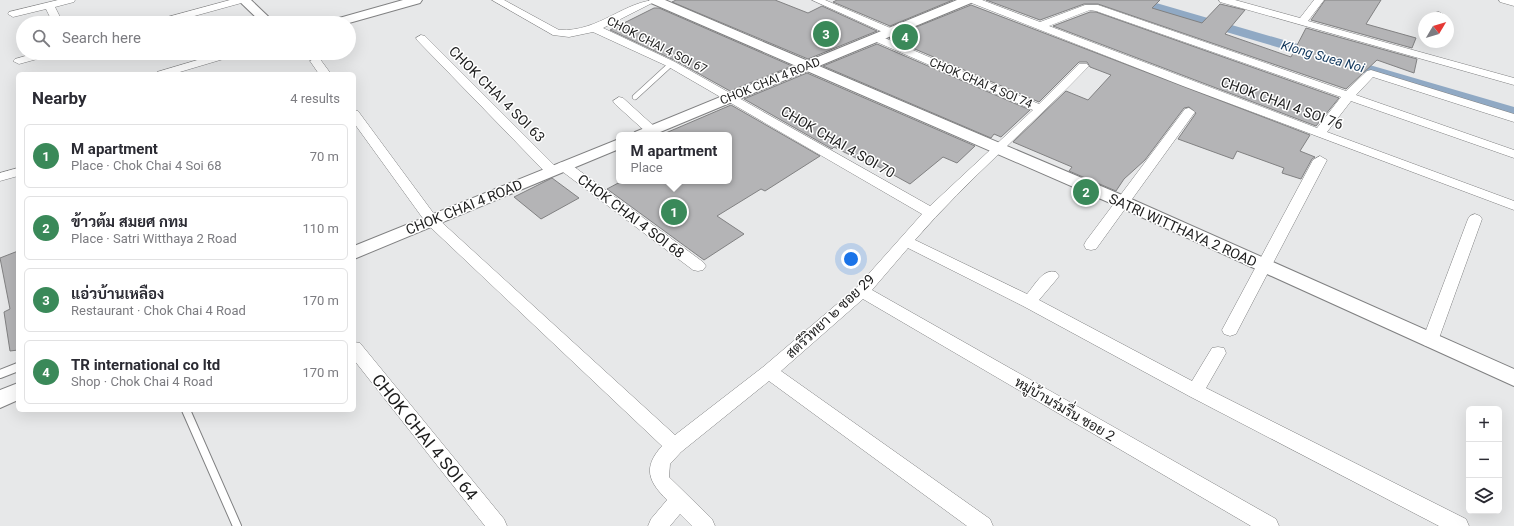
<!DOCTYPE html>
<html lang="en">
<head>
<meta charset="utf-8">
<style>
	:root { --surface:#fff; --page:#f2f2f3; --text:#2b2b33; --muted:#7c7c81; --line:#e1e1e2; --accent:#3a8959 }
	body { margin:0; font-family:Roboto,Sarabun,sans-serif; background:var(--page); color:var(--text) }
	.controls { position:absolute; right:12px; bottom:12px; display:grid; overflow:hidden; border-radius:6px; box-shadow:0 4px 16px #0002 }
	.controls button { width:36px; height:36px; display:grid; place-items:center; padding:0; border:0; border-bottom:1px solid var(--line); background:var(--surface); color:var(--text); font:20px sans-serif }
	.compass { position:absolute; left:1418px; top:12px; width:36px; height:36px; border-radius:50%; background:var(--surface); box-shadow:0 4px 16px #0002; rotate:52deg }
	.you { position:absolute; left:851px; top:259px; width:14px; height:14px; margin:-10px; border:3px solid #fff; border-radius:50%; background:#1a73e8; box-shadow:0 0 0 6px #1a73e833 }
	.badge { display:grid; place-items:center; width:26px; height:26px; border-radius:50%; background:var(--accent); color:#fff; font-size:13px; font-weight:700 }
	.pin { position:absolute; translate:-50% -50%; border:2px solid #fff; box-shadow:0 1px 4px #0006 }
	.popup { position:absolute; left:616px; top:132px; width:116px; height:52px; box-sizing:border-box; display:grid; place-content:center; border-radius:6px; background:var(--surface); filter:drop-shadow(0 1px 3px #0005); font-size:13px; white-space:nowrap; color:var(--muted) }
	.popup b { font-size:15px; color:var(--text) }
	.popup::after { content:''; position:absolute; left:50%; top:100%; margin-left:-8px; border:8px solid transparent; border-top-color:var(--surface) }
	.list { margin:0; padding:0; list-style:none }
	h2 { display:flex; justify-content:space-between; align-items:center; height:52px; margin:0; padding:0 16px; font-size:17px }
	h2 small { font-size:13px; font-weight:400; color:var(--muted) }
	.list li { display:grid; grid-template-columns:26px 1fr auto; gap:12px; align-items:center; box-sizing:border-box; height:64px; margin:0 8px 8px; padding:0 8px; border:1px solid var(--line); border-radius:6px }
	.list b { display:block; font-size:15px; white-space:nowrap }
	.list p { margin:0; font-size:13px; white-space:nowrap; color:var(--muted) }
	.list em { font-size:13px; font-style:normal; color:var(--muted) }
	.icon { flex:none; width:22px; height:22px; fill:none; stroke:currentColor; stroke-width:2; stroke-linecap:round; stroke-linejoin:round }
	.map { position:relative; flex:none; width:1514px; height:526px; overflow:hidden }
	.search { position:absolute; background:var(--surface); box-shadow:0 4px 16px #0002; left:16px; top:16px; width:340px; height:44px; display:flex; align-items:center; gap:10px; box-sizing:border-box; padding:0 14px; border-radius:22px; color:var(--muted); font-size:15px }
	.panel { position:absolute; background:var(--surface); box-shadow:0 4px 16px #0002; left:16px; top:72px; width:340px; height:340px; border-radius:6px }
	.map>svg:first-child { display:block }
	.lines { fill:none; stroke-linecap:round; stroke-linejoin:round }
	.canal { fill:#90a9c4; fill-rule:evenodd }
	.building { fill:#b4b4b6; stroke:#818182 }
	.service-far1-casing { stroke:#808182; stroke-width:6 }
	.service-casing { stroke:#808182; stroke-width:10 }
	.minor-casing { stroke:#808182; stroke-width:1 }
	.tertiary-casing { stroke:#808182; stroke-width:2 }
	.service-far1 { stroke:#fff; stroke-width:5 }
	.service { stroke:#fff; stroke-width:8 }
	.minor { fill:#fff; fill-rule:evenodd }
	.tertiary { fill:#fff; fill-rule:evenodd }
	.labels { text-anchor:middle; stroke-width:3; stroke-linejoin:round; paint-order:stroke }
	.far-street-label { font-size:12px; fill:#1d1d1d; stroke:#fff }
	.far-water-label { font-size:13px; font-style:italic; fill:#11375c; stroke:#fff }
	.street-label { font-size:14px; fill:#1d1d1d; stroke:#fff }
	.near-street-label { font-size:17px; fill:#1d1d1d; stroke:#fff }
</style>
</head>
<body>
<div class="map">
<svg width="1514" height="526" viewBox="0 0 1514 526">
	<rect width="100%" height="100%" fill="#e7e8e9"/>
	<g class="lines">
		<path class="canal" d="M 1126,0 L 1146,0 L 1514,107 L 1514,117 L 1128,3 Z"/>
	</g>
	<path class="building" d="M 676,0 L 775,0 L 808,13 L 822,6 L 877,31 L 808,59 L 672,2 Z
		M 837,0 L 953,0 L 890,26 L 833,2 Z
		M 986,0 L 1160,0 L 1152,8 L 1202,23 L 1220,4 L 1245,10 L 1225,34 L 1291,57 L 1306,28 L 1417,59 L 1414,73 L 1377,60 L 1346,89 L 1098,4 L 1084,4 L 1040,20 Z
		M 1325,0 L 1381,0 L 1366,24 L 1416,38 L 1412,48 L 1311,20 Z
		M 971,5 L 1310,135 L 1300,151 L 1315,157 L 1312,159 L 1301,179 L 1282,173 L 1284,168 L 1237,151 L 1233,159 L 1178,139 L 1196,113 L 1189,107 L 1184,108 L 1145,160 L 1124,179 L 1116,191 L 1069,171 L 1072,167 L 1013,142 L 1066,91 L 1088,100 L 1111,75 L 1090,67 L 1087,62 L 1079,62 L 1039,102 L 889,38 Z
		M 654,8 L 659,8 L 792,66 L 730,91 L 676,61 L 610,30 Z
		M 1090,12 L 1096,12 L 1339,98 L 1316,126 L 1053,26 Z
		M 877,44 L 1030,110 L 1001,137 L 994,134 L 991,138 L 823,66 Z
		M 807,73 L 975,146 L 957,163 L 943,157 L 910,184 L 872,163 L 870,165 L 834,147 L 832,149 L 744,99 Z
		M 731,105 L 820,156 L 765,191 L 761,189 L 717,216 L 744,234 L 704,260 L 607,189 L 622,181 L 729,181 L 729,135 L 661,135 Z
		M 552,178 L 579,198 L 541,219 L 514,197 Z
		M 18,251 L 18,350 L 10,351 L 4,312 L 10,309 L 0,258 Z"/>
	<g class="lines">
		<defs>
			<path id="service-far1" d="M 635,97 L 671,64"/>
			<path id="service" d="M 0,374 L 18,367
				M 186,410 L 237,526"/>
			<path id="minor" d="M 58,0 L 75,0 L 74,2 L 55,7 L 63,23 L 53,23 L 46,9 L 13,17 L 8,14 L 9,12 Z
				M 230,0 L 246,0 L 245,2 L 169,23 L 152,23 L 153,21 Z
				M 492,0 L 504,0 L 559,30 C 600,32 625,0 658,0 L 603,28 L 675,62 L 930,206 L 1033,110 L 872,40 L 871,38 L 872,36 L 880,36 L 1039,104 L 1079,64 L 1087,64 L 1089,66 L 1087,68 C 1031,126 968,179 915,240 L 1027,294 C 1035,285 1043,268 1056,272 L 1059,276 L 1056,280 L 1039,300 L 1192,381 L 1212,348 L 1218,347 L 1224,348 L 1226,353 L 1206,388 L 1466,519 L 1469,526 L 1439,526 L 1189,396 L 1023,306 L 908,248 L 872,290 L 1276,519 L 1279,526 L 1251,526 L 863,299 L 781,371 L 990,519 L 993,526 L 967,526 L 769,381 L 681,452 L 670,464 L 669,477 L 712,519 L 715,526 L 692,526 L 680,514 L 670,526 L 648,526 L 651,519 L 667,500 C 649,482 642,468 662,446 L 427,224 L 354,123 L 354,110 L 358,111 L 437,218 L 675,435 L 763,367 L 857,287 L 922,214 L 667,66 L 593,32 L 569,37 L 553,35 Z
				M 812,0 L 825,0 L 895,30 L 896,32 L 891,35 L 887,34 Z
				M 968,0 L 982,0 L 1040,22 L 1085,5 L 1098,5 L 1346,91 L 1367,71 L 1371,70 L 1514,114 L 1514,122 L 1373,77 L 1356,95 L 1514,150 L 1514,158 L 1351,101 L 1327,132 L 1514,201 L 1514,210 L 1183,86 L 969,2 ZM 1090,10 L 1096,11 L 1341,97 L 1317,128 L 1049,26 Z
				M 1219,0 L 1235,0 L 1300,18 L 1314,0 L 1324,0 L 1308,21 L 1514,78 L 1514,85 L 1220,2 Z
				M 1499,0 L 1514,0 L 1514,6 L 1500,2 Z
				M 1439,12 L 1444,15 L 1442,18 L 1432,18 L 1435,13 Z
				M 421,35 L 425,36 L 557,168 L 559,171 L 557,174 L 547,174 L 417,40 L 416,38 Z
				M 36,53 L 54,53 L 52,55 L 19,64 L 13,61 L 15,59 Z
				M 221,53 L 239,53 L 237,55 L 173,74 L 155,74 L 157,72 Z
				M 316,58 L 320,59 L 331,74 L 319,74 L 310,61 Z
				M 619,97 L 623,98 L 655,127 L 657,130 L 655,133 L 647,133 L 615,104 L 613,101 Z
				M 1189,108 L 1195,112 L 1096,249 L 1091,250 L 1086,249 L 1084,245 L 1086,241 L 1185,109 Z
				M 1320,156 L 1327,160 L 1238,330 L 1236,334 L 1230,336 L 1224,334 L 1222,330 L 1313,160 Z
				M 564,162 L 569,163 L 703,262 L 706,266 L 703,270 L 698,271 L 693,270 L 559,169 L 557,166 L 559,163 Z
				M 18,168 L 18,176 L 0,181 L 0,173 Z
				M 1475,214 L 1480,216 L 1482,219 L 1438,341 L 1436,345 L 1430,347 L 1424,345 L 1422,341 L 1468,219 L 1470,216 Z
				M 354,342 L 360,343 L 504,519 L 507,526 L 485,526 L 354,360 Z"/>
			<path id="tertiary" d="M 238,0 L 251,0 L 275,23 L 262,23 Z
				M 403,0 L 422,0 L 420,3 L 349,23 L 330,23 L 332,20 Z
				M 649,0 L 665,0 L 808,61 L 957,0 L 973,0 L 971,3 L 819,66 L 1129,198 L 1514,369 L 1514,386 L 1117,206 L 807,71 L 653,135 L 632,135 L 635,132 L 796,66 L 651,3 Z
				M 619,139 L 619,149 L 354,259 L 354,246 Z
				M 18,383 L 18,400 L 0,408 L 0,390 Z"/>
		</defs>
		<use href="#service-far1" class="service-far1-casing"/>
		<use href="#service" class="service-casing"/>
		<use href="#minor" class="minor-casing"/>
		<use href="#tertiary" class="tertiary-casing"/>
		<use href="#service-far1" class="service-far1"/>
		<use href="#service" class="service"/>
		<use href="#minor" class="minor"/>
		<use href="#tertiary" class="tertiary"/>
	</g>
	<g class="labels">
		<g class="far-street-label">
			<text transform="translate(657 45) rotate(27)" y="4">CHOK CHAI 4 SOI 67</text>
			<text transform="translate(770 81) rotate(-22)" y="4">CHOK CHAI 4 ROAD</text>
			<text transform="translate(981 83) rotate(23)" y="4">CHOK CHAI 4 SOI 74</text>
		</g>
		<g class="far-water-label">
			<text transform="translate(1323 56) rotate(16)" y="5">Klong Suea Noi</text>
		</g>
		<g class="street-label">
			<text transform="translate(497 94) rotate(45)" y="5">CHOK CHAI 4 SOI 63</text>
			<text transform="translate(1282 103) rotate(20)" y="5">CHOK CHAI 4 SOI 76</text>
			<text transform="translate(838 142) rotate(30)" y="5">CHOK CHAI 4 SOI 70</text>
			<text transform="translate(464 207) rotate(-22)" y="5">CHOK CHAI 4 ROAD</text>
			<text transform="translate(631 216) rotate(37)" y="5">CHOK CHAI 4 SOI 68</text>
			<text transform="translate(1183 230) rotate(24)" y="5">SATRI WITTHAYA 2 ROAD</text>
			<text transform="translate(830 316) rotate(-43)" y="5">สตรีวิทยา ๒ ซอย 29</text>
			<text transform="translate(1065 409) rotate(30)" y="5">หมู่บ้านร่มรื่น ซอย 2</text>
		</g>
		<g class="near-street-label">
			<text transform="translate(425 437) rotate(51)" y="6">CHOK CHAI 4 SOI 64</text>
		</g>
	</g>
</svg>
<div class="controls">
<button>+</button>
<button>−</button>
<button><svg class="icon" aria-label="layers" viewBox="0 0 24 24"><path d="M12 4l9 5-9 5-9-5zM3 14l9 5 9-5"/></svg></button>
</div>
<svg class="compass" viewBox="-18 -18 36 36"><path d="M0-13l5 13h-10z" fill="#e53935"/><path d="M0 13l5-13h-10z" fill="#7c7c81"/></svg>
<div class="you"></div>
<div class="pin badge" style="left:674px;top:212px">1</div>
<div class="popup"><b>M apartment</b>Place</div>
<div class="pin badge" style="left:1086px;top:192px">2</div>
<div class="pin badge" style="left:826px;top:34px">3</div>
<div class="pin badge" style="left:905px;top:37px">4</div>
<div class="search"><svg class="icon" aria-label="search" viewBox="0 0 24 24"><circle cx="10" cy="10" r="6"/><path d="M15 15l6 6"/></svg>Search here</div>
<section class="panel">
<h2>Nearby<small>4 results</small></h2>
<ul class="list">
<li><span class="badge">1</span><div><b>M apartment</b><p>Place · Chok Chai 4 Soi 68</p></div><em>70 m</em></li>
<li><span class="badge">2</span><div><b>ข้าวต้ม สมยศ กทม</b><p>Place · Satri Witthaya 2 Road</p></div><em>110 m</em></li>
<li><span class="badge">3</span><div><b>แอ่วบ้านเหลือง</b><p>Restaurant · Chok Chai 4 Road</p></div><em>170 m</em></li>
<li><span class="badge">4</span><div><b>TR international co ltd</b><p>Shop · Chok Chai 4 Road</p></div><em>170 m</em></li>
</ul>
</section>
</div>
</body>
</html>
